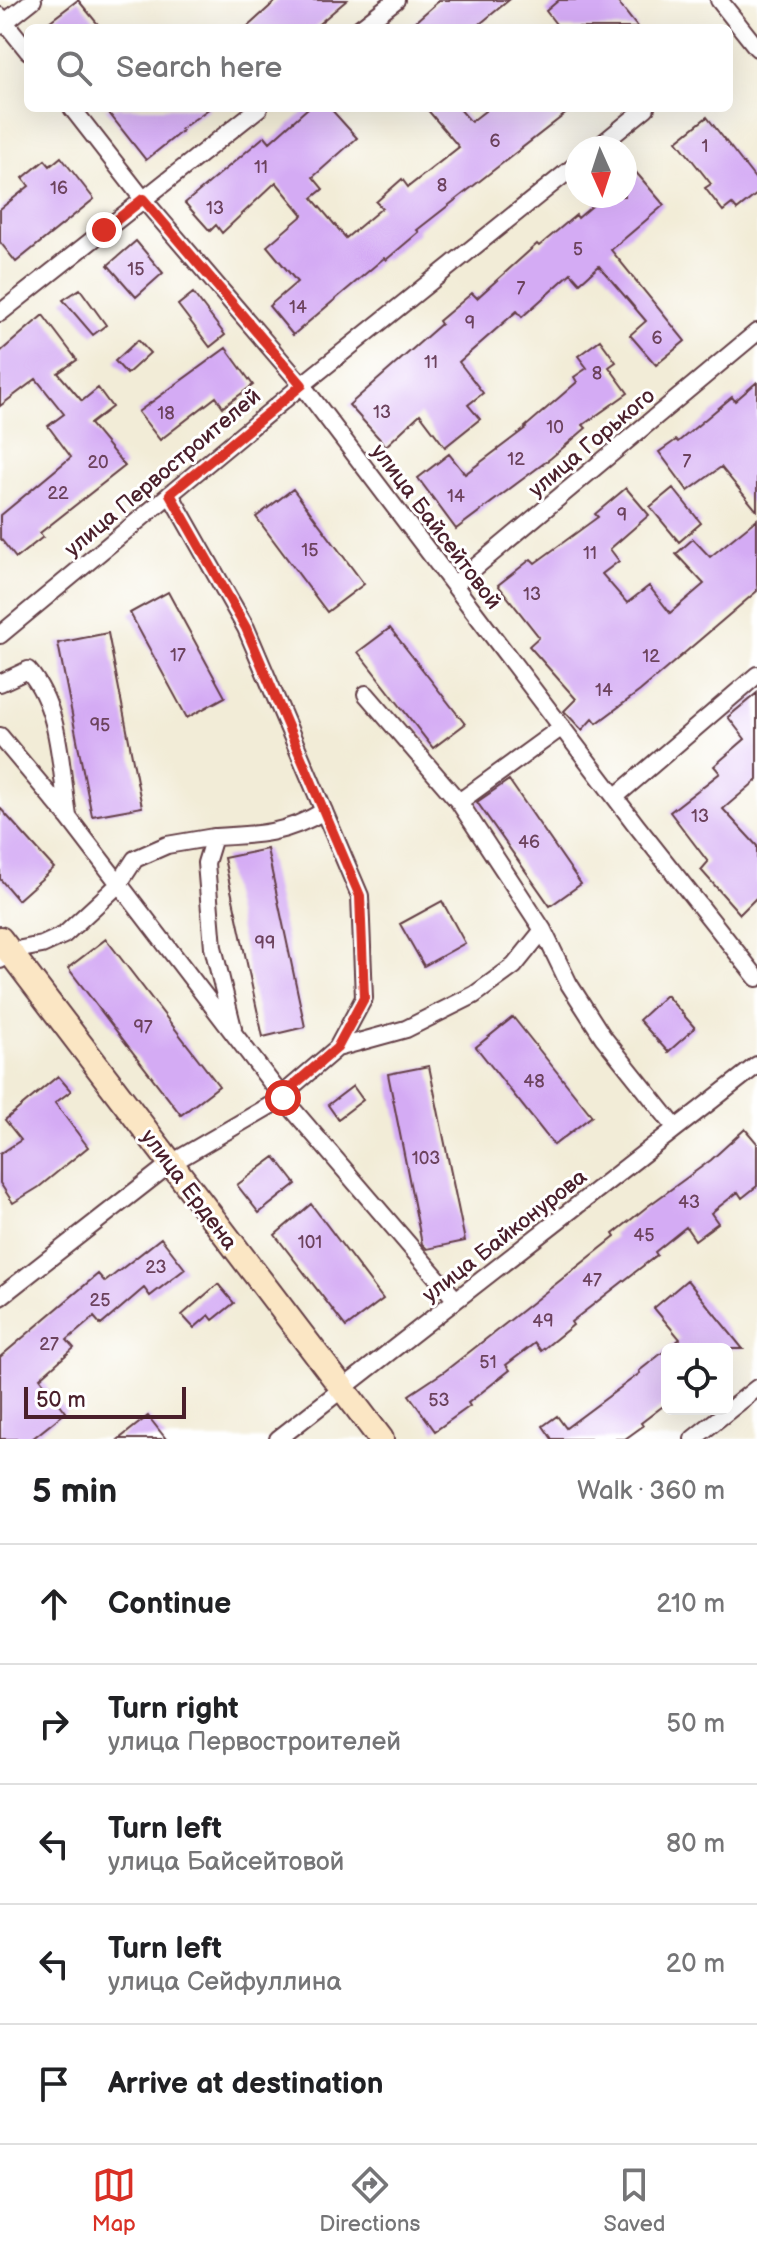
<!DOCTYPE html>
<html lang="en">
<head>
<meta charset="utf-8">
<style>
	:root { --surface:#fff; --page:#f6f6f6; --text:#202124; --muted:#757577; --line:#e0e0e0; --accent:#d93025 }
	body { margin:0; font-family:"Balsamiq Sans",sans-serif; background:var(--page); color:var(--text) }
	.controls { position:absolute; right:24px; bottom:24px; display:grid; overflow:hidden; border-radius:12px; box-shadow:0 8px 32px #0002 }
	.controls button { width:72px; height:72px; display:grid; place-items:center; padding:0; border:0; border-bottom:2px solid var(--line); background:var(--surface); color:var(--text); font:40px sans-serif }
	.compass { position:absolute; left:565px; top:136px; width:72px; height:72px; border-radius:50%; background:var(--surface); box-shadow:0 8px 32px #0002; rotate:177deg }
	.scale { position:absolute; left:24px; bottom:20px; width:162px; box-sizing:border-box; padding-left:8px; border:4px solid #4a1f2b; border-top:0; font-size:22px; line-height:28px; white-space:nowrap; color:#4a1f2b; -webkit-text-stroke:6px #fff; paint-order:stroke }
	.stop { position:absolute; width:24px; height:24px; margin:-18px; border:6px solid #d93025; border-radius:50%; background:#fff }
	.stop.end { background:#d93025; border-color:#fff; box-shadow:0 2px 8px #0008 }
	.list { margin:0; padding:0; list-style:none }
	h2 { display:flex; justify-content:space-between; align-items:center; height:104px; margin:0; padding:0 32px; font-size:34px }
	h2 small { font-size:26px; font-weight:400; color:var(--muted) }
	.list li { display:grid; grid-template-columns:52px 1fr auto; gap:24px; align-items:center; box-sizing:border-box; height:120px; padding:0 32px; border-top:2px solid var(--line) }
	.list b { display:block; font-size:30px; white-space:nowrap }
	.list p { margin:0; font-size:26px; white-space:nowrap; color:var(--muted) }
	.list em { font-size:26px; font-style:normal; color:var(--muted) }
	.icon { flex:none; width:44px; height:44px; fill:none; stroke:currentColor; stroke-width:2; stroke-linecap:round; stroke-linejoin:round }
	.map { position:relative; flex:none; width:757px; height:1439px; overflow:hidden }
	.search { position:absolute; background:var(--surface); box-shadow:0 8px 32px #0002; left:24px; right:24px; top:24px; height:88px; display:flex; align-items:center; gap:20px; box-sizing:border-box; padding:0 28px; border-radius:12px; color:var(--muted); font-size:30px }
	.sheet { height:704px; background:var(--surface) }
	nav { display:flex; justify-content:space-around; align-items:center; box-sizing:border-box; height:112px; border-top:2px solid var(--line); background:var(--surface); font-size:22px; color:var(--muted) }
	nav a { display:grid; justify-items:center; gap:4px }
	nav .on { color:var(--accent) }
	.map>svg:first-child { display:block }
	.building { fill:#d4abf4 }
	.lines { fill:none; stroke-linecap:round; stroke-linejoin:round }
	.street-casing { stroke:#633e45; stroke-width:20 }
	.secondary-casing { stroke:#633e45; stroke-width:28 }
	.street { stroke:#fff; stroke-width:16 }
	.secondary { stroke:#fbe6c4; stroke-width:24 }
	.route { stroke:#d93025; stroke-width:10 }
	.labels { text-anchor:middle; stroke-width:6; stroke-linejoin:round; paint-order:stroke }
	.number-label { font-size:18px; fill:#6c425d }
	.street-label { font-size:22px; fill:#4a1f2b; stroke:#fff }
</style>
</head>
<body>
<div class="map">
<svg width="757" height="1439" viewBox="0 0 757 1439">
	<rect width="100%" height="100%" fill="#fff"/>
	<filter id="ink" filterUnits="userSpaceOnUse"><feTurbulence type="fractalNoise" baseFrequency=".0125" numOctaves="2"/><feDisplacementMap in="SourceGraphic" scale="16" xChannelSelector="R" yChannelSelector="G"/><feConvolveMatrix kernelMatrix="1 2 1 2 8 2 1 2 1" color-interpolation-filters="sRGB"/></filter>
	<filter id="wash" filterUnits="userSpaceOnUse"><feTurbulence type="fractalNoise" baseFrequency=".006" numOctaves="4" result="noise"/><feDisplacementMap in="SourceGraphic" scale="32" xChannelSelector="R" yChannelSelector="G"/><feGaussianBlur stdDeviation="1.8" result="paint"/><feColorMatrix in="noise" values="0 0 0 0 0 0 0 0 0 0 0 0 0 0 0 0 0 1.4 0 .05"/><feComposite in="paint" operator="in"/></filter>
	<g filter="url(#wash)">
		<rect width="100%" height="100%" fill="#f2ecd7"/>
		<g id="blocks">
			<path class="building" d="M 78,0 L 101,28 L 41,28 Z
				M 277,0 L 347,0 L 314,28 L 246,28 Z
				M 440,0 L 509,0 L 475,28 L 408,28 Z
				M 559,0 L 616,0 L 638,28 L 559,28 L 546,11 Z
				M 105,108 L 210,108 L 181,129 L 182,131 L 146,160 Z
				M 308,108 L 330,108 L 357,138 L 313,177 L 323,189 L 312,198 L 346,238 L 382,208 L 376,202 L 402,179 L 408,187 L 459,147 L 426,108 L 459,108 L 471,122 L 489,108 L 573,108 L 417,230 L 419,232 L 386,260 L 384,258 L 293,335 L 269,306 L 297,282 L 267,246 L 303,215 L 276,182 L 222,233 L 216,225 L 210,231 L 185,203 L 265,136 L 270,142 Z
				M 707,117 L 757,181 L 757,194 L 737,210 L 732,204 L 723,211 L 705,188 L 711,184 L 677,141 Z
				M 61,157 L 94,199 L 16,262 L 0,242 L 0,209 L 29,186 L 23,178 L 45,160 L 50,166 Z
				M 634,170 L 664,205 L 611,250 L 685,341 L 656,365 L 630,335 L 646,321 L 599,266 L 580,283 L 571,273 L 522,317 L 517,311 L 459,362 L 483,393 L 468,405 L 480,419 L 445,447 L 420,414 L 386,446 L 349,405 L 441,324 L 439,321 L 472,293 L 477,298 L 537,244 L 539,246 L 576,215 L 578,218 L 604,196 L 625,196 L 625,178 Z
				M 136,241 L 163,273 L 136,297 L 108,265 Z
				M 80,289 L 106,325 L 93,335 L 63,300 Z
				M 193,293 L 225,335 L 210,347 L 178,305 Z
				M 43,315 L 77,360 L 58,373 L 82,401 L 98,388 L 112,407 L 90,424 L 125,466 L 40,533 L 43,537 L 16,558 L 0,538 L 0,516 L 71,457 L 48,426 L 64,414 L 36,379 L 0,406 L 0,352 Z
				M 138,340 L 150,353 L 127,374 L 115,361 Z
				M 600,340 L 616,362 L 609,367 L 628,393 L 583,425 L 586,428 L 551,458 L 456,529 L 418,478 L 449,454 L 465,474 L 526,428 L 525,427 L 577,382 L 574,377 L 587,368 L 578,356 Z
				M 226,348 L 253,385 L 223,407 L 216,397 L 160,440 L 138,412 Z
				M 757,382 L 757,511 L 721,467 L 688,491 L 659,452 L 676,440 L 678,442 L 732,397 L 735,401 Z
				M 626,488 L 649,515 L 610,549 L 619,561 L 602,574 L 627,603 L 649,586 L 670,613 L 704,584 L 676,554 L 693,539 L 710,557 L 757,519 L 757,591 L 640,691 L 597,723 L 593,718 L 582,730 L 564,711 L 576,699 L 529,646 L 539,637 L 498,585 L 531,559 L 535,563 L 598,517 L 595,514 Z
				M 673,488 L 701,523 L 679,542 L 650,507 Z
				M 293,489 L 364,584 L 327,612 L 256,517 Z
				M 168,592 L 225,697 L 187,718 L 130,613 Z
				M 390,628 L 465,724 L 433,748 L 358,652 Z
				M 108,633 L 142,807 L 92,816 L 58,643 Z
				M 757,693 L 757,780 L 723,809 L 757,846 L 757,897 L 740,914 L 701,870 L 708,862 L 670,812 L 720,773 L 714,766 L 745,739 L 728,717 Z
				M 509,780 L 581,884 L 550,906 L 477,802 Z
				M 0,808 L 54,868 L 18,900 L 0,879 Z
				M 267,849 L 305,1027 L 263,1037 L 224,858 Z
				M 442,901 L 465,943 L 424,966 L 400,924 Z
				M 106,939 L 219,1086 L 181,1115 L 68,968 Z
				M 666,995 L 695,1028 L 668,1052 L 639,1020 Z
				M 513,1017 L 592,1116 L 554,1145 L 476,1047 Z
				M 429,1066 L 465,1241 L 427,1249 L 422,1244 L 388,1074 Z
				M 58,1076 L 71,1091 L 55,1103 L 88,1147 L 39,1187 L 13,1203 L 0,1183 L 0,1154 L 21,1140 L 5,1120 Z
				M 353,1086 L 363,1100 L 338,1119 L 328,1105 Z
				M 745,1129 L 757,1143 L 757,1186 L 742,1198 L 738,1192 L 711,1213 L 718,1223 L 695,1240 L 686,1227 L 655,1252 L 657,1255 L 571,1322 L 573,1325 L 541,1351 L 535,1343 L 506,1365 L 510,1370 L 468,1403 L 470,1406 L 435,1431 L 409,1395 L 445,1371 L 514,1317 L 615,1237 L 613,1234 L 648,1206 L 711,1160 Z
				M 275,1157 L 296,1184 L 259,1213 L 237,1185 Z
				M 311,1204 L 383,1299 L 346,1327 L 275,1235 Z
				M 161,1238 L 185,1269 L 150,1296 L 144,1288 L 101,1325 L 94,1317 L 67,1340 L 74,1348 L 40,1378 L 66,1412 L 32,1439 L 0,1439 L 0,1357 L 98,1274 L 105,1282 Z
				M 687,1280 L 743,1349 L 667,1349 L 680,1339 L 654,1308 Z
				M 218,1284 L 234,1303 L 213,1320 L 209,1315 L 194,1328 L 182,1315 Z
				M 667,1349 L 667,1403 L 641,1423 L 643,1426 L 625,1439 L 552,1439 L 543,1426 L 557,1416 L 566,1428 L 640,1373 L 639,1371 Z
				M 148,1416 L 166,1439 L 119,1439 Z"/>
		</g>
	</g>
	<g filter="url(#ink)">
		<use href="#blocks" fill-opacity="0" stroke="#633e45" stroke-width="2"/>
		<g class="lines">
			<defs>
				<path id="street" d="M 719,0 L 757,48
					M 0,16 L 28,51
					M 0,26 L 33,0
					M 360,28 L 396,0
					M 72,108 L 143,199 L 302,385 L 636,825 L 757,978
					M 597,148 L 646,108
					M 0,313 L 259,108
					M 170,494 L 246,628 L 360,896 L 364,998 L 337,1048
					M 454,585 L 757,332
					M 0,635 L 302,385 L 577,164
					M 0,683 L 28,670 C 61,708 60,767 68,816
					M 366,694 L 459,802 L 543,930 L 569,984 L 603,1037 L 675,1127
					M 0,736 L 68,817 L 283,1098 L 456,1300
					M 615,797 L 757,675
					M 459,802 L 562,727
					M 0,960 L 11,951 L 42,945 L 64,935 L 118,885 L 135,859 L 167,845 L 214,837
					M 233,1028 L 213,947 L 206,863 L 214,837 C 258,835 286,834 324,811
					M 281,1096 L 337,1048 L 406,1029 L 474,995 L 514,966 L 543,930
					M 0,1297 L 170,1164 L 283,1098
					M 278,1439 L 757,1065
					M 693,1439 L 757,1388"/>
				<path id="secondary" d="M 0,939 L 381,1439"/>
			</defs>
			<use href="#street" class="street-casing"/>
			<use href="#secondary" class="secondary-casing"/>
			<use href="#street" class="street"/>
			<use href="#secondary" class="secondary"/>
		</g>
	</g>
	<g class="lines" filter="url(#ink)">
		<path class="route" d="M 104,230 L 143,199 L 302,385 L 170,494 L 246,628 L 360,896 L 364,998 L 337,1048 L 281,1096 L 283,1098"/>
	</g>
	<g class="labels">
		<g class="number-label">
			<text x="495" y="147">6</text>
			<text x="705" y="152">1</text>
			<text x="261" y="173">11</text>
			<text x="442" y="191">8</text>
			<text x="59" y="194">16</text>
			<text x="215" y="214">13</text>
			<text x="578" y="255">5</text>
			<text x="136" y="275">15</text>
			<text x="521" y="294">7</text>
			<text x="298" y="313">14</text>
			<text x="470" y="329">9</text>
			<text x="657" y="344">6</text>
			<text x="431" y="368">11</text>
			<text x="597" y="379">8</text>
			<text x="382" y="418">13</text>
			<text x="166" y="419">18</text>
			<text x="555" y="433">10</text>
			<text x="516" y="465">12</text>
			<text x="687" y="467">7</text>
			<text x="98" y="468">20</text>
			<text x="58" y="499">22</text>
			<text x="456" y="502">14</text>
			<text x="622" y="521">9</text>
			<text x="310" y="556">15</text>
			<text x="590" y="559">11</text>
			<text x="532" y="600">13</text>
			<text x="178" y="661">17</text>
			<text x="651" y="662">12</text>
			<text x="604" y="696">14</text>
			<text x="100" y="731">95</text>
			<text x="700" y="822">13</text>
			<text x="529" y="848">46</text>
			<text x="265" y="949">99</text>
			<text x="143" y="1033">97</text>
			<text x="534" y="1087">48</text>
			<text x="426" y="1164">103</text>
			<text x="689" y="1208">43</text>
			<text x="644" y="1241">45</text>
			<text x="310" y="1248">101</text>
			<text x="156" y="1273">23</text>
			<text x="592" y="1286">47</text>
			<text x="100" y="1306">25</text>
			<text x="543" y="1327">49</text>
			<text x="49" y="1350">27</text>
			<text x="488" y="1368">51</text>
			<text x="439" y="1406">53</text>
		</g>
		<g class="street-label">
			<text transform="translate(591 442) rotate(-40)" y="8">улица Горького</text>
			<text transform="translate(162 472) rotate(-40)" y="8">улица Первостроителей</text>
			<text transform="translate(437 526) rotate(53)" y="8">улица Байсейтовой</text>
			<text transform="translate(190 1189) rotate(53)" y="8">улица Ердена</text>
			<text transform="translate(504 1235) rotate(-38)" y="8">улица Байконурова</text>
		</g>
	</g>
</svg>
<div class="controls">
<button><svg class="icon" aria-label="locate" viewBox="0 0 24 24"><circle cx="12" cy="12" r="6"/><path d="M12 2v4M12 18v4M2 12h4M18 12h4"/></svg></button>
</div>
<svg class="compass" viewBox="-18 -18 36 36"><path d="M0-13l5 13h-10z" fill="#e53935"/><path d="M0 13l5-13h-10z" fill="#757577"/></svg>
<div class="scale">50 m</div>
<div class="stop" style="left:283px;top:1098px"></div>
<div class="stop end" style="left:104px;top:230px"></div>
<div class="search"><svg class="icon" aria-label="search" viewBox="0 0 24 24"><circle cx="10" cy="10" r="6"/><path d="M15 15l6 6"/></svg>Search here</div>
</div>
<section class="sheet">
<h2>5 min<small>Walk · 360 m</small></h2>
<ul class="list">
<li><svg class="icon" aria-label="ahead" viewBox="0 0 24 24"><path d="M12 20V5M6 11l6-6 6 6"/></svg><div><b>Continue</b></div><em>210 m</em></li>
<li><svg class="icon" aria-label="right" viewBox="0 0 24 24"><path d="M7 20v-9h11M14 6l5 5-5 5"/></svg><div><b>Turn right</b><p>улица Первостроителей</p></div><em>50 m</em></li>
<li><svg class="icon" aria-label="left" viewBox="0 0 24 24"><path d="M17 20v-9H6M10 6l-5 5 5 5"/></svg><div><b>Turn left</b><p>улица Байсейтовой</p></div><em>80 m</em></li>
<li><svg class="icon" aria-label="left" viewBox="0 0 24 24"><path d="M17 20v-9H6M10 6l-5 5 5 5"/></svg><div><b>Turn left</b><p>улица Сейфуллина</p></div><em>20 m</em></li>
<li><svg class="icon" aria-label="arrive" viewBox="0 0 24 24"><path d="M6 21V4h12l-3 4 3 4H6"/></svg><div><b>Arrive at destination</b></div></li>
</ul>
</section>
<nav>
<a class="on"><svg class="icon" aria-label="map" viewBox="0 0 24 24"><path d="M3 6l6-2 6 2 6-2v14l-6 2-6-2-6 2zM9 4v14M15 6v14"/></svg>Map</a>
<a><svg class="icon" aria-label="directions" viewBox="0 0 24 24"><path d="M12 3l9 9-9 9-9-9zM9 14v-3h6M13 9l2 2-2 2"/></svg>Directions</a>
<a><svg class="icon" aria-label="saved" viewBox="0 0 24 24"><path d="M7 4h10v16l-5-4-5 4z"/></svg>Saved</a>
</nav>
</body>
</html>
